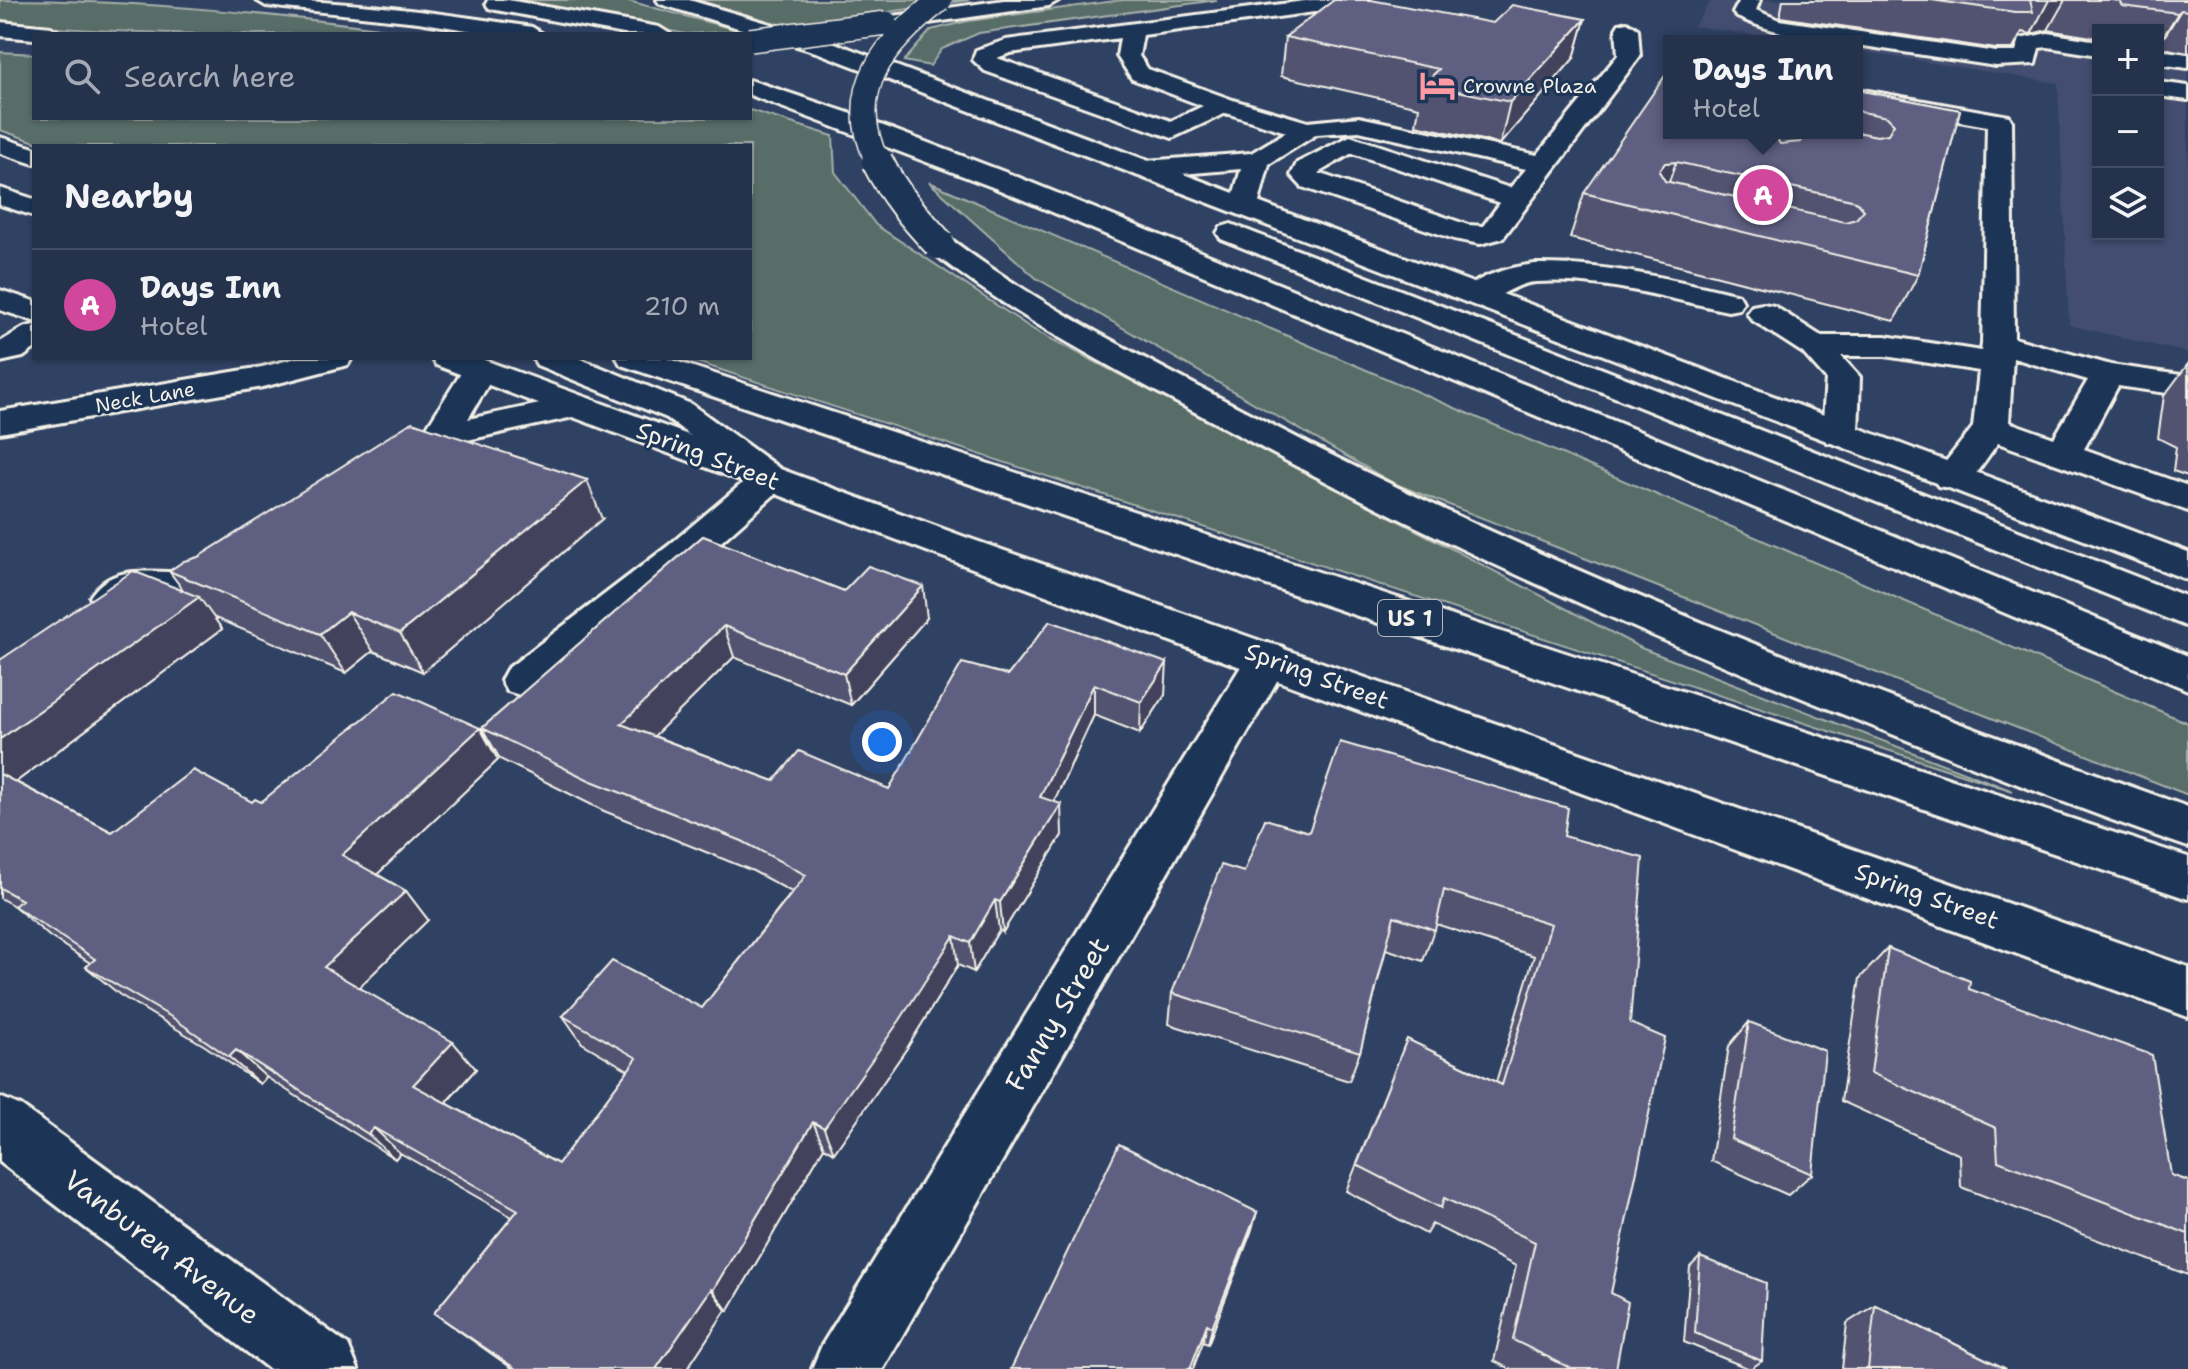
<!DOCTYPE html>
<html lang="en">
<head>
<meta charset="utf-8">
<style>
	:root { --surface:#24324b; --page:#303e55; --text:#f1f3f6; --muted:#a3aab5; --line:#414d63; --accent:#8abfa5 }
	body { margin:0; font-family:"Shantell Sans",sans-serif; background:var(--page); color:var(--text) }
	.controls { position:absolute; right:24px; top:24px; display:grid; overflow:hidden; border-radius:0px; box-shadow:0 2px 6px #0004 }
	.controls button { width:72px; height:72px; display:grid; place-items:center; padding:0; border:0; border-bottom:2px solid var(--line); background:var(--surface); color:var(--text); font:40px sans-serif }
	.you { position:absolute; left:882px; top:742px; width:28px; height:28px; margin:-20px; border:6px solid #fff; border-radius:50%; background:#1a73e8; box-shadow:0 0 0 12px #1a73e833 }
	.badge { display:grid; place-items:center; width:52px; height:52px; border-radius:50%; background:var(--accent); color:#fff; font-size:26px; font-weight:700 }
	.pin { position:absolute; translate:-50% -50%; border:4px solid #fff; box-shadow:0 2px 8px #0006 }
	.popup { position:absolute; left:1663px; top:35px; width:200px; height:104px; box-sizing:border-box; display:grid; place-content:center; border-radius:0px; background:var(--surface); filter:drop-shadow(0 2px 6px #0005); font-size:26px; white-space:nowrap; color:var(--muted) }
	.popup b { font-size:30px; color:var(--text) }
	.popup::after { content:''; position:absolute; left:50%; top:100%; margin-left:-16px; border:16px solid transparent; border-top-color:var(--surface) }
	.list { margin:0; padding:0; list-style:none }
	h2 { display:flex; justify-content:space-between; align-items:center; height:104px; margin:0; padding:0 32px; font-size:34px }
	h2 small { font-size:26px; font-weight:400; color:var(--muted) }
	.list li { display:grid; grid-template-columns:52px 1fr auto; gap:24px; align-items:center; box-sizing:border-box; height:112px; padding:0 32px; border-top:2px solid var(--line) }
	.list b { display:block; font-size:30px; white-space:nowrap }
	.list p { margin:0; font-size:26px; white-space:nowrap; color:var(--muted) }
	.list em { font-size:26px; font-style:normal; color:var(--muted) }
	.icon { flex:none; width:44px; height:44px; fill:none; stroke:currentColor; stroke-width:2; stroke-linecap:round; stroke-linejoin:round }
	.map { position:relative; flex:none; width:2188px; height:1369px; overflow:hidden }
	.search { position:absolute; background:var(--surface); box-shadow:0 2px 6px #0004; left:32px; top:32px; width:720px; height:88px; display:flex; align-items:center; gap:20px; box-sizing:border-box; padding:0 28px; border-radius:0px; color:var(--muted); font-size:30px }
	.panel { position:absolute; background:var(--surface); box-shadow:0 2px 6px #0004; left:32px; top:144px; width:720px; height:216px; border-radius:0px }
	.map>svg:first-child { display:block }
	.built { fill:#424e6f; fill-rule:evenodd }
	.green { fill:#596d68; stroke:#a6afa8; stroke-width:2 }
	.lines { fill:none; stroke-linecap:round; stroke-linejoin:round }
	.minor-casing { stroke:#f4f1e8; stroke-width:6 }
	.major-casing { stroke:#f4f1e8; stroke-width:6 }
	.highway-casing { stroke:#f4f1e8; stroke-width:6 }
	.minor { fill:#1d3557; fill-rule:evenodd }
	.major { fill:#1d3557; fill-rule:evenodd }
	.highway { fill:#1d3557; fill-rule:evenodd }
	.highway-bridge-far1-casing { stroke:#f4f1e8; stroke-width:26; stroke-linecap:butt }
	.highway-bridge-casing { stroke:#f4f1e8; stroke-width:34; stroke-linecap:butt }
	.highway-bridge-far1 { stroke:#1d3557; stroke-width:23 }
	.highway-bridge { stroke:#1d3557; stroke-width:30 }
	.wall { fill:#515270; stroke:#f4f1e8; stroke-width:2 }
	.shaded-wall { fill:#42425b; stroke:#f4f1e8; stroke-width:2 }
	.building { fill:#5e5f82; stroke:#f4f1e8; stroke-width:2; fill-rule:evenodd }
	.labels { text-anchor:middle; stroke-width:6; stroke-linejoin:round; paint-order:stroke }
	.far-poi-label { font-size:20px; fill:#f4f1e8; stroke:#1d3557; text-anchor:start }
	.far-street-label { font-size:20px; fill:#f4f1e8; stroke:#1d3557 }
	.shield { fill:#1d3557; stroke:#b4b9bc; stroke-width:2 }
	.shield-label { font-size:22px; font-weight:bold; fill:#f4f1e8 }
	.street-label { font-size:24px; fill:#f4f1e8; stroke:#1d3557 }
	.near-street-label { font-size:28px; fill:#f4f1e8; stroke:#1d3557 }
</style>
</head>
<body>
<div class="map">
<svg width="2188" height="1369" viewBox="0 0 2188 1369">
	<rect width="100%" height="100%" fill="#304264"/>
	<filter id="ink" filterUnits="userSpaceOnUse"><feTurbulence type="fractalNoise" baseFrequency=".0125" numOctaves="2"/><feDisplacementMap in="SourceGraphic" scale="16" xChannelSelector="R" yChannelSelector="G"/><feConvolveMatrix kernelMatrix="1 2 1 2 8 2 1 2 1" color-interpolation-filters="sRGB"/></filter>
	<g filter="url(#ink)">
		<path class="built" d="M 1712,0 L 2188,0 L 2188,353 L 2069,325 L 2058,83 L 1857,51 L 1857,41 L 1792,41 L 1694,26 ZM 2098,30 L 2158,30 L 2158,234 L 2098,234 Z"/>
		<path class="green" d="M 0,0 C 142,0 283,15 424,34 C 282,34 141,37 0,23 Z
			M 506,0 L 625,0 L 741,31 L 686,34 Z
			M 696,0 L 969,0 L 788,27 Z
			M 1122,0 L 1217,0 L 979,33 L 942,49 L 930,66 L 904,61 L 931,30 L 968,21 Z
			M 0,52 L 34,54 L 34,118 L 750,118 L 750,110 L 833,136 L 835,172 L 876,225 L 1034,330 L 1641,648 L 2013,791 L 684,358 L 750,358 L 750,146 L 47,146 L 0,130 Z
			M 929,182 L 2188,723 L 2188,795 L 1393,483 L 1036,278 Z"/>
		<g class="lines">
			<defs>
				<path id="minor" d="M 1312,0 L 1369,0 L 1359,6 L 1143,35 L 1139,56 L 1148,69 L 1233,100 L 1308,122 L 1359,117 L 1537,155 L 1618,55 L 1616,29 L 1619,24 L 1627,22 L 1638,29 L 1640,56 L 1503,238 L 1480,244 L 1454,239 L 1302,187 L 1291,175 L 1297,163 L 1350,136 L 1510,188 L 1526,169 L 1359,131 L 1317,134 L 1269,164 L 1258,206 L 1254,212 L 1244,214 L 1234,212 L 1230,206 L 1241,169 L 1145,177 L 1136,175 L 1132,169 L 1136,163 L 1145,161 L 1251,153 L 1286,132 L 1226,113 L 1172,138 L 985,71 L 973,60 L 976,50 L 1006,40 ZM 1120,38 L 1117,56 L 1132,79 L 1203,106 L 1171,121 L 997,58 L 1010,53 ZM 1352,153 L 1500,203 L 1483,226 L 1468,225 L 1318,173 Z
					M 1740,0 L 1760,0 L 1756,10 L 1779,20 L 1996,52 L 2016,52 L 2020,39 L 2048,33 L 2098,41 L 2098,55 L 2048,47 L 2039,48 L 2035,64 L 1996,66 L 1857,45 L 1857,41 C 1815,41 1775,34 1737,17 L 1733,13 Z
					M 2158,50 L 2188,54 L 2188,68 L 2158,64 Z
					M 2158,82 L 2188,86 L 2188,100 L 2158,96 Z
					M 1857,89 L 2009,116 L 2012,121 L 2014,338 L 2111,365 L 2188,376 L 2188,396 L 2118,386 L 2084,449 L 2188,486 L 2188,511 L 1998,443 C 1980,465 1970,494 1938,486 L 1933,478 L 1973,427 L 1979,371 L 1885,356 L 1841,356 L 1860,377 L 1858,434 L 1853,442 L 1840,445 L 1827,442 L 1822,434 L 1826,379 L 1803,353 L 1752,320 L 1747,313 L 1752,306 L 1763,304 L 1774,306 L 1821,336 L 1885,336 L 1981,351 L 1982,344 L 1987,126 L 1857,103 ZM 2013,358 L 2088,380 L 2054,438 L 2009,422 Z
					M 1535,264 C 1604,263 1673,279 1739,295 L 1743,302 L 1739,309 L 1728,311 C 1665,298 1601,278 1536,282 C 1511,283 1492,308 1466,302 L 1462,295 C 1475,275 1512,267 1535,264 Z
					M 0,290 L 34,301 L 34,321 L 0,310 Z
					M 34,325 L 34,349 L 23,357 L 0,362 L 0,342 L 23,328 Z
					M 297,358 L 352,358 L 348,365 L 263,387 L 0,433 L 0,411 L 262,367 Z
					M 480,360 L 492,363 L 497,370 L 468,419 L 578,396 L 590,399 L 595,406 L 590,413 L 578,416 L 440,446 L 427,443 L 422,435 L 463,370 L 468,363 Z
					M 770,468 L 783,471 L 789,479 L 783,487 L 696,564 L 539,691 L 523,696 L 507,691 L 501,680 L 507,669 L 668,546 L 757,471 Z
					M 234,556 L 248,560 L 254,569 C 233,603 191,598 156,598 C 151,598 142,597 137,599 C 118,605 120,613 96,607 L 90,597 C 115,557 162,578 200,570 C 211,568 222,559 234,556 Z
					M 1268,643 L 1283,647 L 1290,658 L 883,1369 L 812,1369 L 822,1345 L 1253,647 Z
					M 0,1097 L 21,1106 L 348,1345 L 358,1369 L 269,1369 L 0,1162 Z"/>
				<path id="major" d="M 0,188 L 34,199 L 34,216 L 0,205 Z
					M 432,358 L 479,358 L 965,537 L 2188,967 L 2188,1017 L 937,555 L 436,365 Z"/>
				<path id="highway" d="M 256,0 C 349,0 440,13 532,27 L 543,34 L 491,34 L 418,22 L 266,6 Z
					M 488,0 L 508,0 L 659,27 L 670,34 L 624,34 L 496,10 L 489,8 L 486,4 Z
					M 657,0 L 689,0 L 835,43 L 2188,552 L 2188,580 L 819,53 L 660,4 Z
					M 1004,0 L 1059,0 L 1049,6 L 886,29 L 875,23 L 886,17 Z
					M 0,22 L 51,27 L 62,34 L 34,34 L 34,39 L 0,36 Z
					M 750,80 L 852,114 L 1015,176 L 2188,656 L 2188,690 L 995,188 L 750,95 Z
					M 0,137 L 34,148 L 34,164 L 0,153 Z
					M 1231,224 L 2188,597 L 2188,627 L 1221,239 L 1217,233 L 1221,227 Z
					M 939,235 L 949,238 C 1042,308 1148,360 1251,414 C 1552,572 1869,693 2188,807 L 2188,847 C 2080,810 1973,767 1867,724 C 1653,639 1444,547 1242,437 C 1135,380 1025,325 929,250 L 924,244 L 929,238 Z
					M 533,358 L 578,358 L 691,404 L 783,471 L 789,479 L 783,487 L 770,490 L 757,487 L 667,418 L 537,365 Z
					M 617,358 L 666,358 L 2188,857 L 2188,899 L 621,365 Z"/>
			</defs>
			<use href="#minor" class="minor-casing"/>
			<use href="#major" class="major-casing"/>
			<use href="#highway" class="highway-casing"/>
			<use href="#minor" class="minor"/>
			<use href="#major" class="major"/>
			<use href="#highway" class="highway"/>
			<defs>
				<path id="highway-bridge-far1" d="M 750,40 L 886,23
					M 878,163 C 842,90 885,43 940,0"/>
				<path id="highway-bridge" d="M 877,161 C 893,193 915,218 939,244"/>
			</defs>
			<use href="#highway-bridge-far1" class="highway-bridge-far1-casing"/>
			<use href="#highway-bridge" class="highway-bridge-casing"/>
			<use href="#highway-bridge-far1" class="highway-bridge-far1"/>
			<use href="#highway-bridge" class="highway-bridge"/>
		</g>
		<path class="wall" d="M 1783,0 L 2188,0 L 2188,53 L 2158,47 L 2158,30 L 2098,30 L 2098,38 L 2048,30 L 2031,34 L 2022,32 L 2013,49 L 1996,49 L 1780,17 Z
			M 1585,19 L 1574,58 L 1500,144 L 1416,125 L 1419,107 L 1281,76 L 1285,37 L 1493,23 Z
			M 1857,90 L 1960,110 L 1918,275 L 1894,321 L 1570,238 L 1584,193 L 1669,133 L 1857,133 Z
			M 2188,364 L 2188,476 L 2173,471 L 2176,447 L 2158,438 L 2164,396 Z
			M 602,519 L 423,672 L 373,651 L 346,673 L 213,617 L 222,629 L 16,782 L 112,832 L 252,802 L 261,802 L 480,728 L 498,760 L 377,874 L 406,891 L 428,920 L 359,987 L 476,1069 L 446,1103 L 558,1164 L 628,1070 L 582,1043 L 563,1016 L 702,1008 L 792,892 L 753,871 L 604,811 L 500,759 L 482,728 L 703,536 L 844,591 L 927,618 L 851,705 L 734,657 L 654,736 L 774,781 L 889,789 L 1008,675 L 1050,621 L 1165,695 L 1140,733 L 1094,715 L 1054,802 L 1062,835 L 1003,932 L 999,930 L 974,972 L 958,965 L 907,1048 L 834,1153 L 824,1147 L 728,1311 L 726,1310 L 687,1369 L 513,1369 L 434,1313 L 512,1217 L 400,1153 L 395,1159 L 266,1077 L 260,1084 L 205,1046 L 120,995 L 86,967 L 90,963 L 49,936 L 14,906 L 0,898 L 0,660 L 184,591 L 169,571 Z
			M 1309,832 L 1564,836 L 1630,1023 L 1611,1293 L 1616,1369 L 1509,1369 L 1494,1361 L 1516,1266 L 1432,1224 L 1426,1234 L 1346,1191 L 1407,1039 L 1496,1082 L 1534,956 L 1436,924 L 1423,961 L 1386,949 L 1360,1052 L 1349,1081 L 1169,1024 L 1172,993 L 1244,872 Z
			M 1888,948 L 1969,989 L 2171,1175 L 2188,1181 L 2188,1275 L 1961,1187 L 1960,1155 L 1841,1101 L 1860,978 Z
			M 1749,1022 L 1812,1174 L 1788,1195 L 1711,1161 L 1729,1046 Z
			M 1257,1212 L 1251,1232 L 1208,1344 L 1203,1342 L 1011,1369 Z
			M 1700,1257 L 1762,1361 L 1750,1369 L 1684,1342 L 1690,1267 Z
			M 1875,1305 L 2006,1369 L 1842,1369 L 1847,1323 Z"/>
		<path class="shaded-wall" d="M 2049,0 L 2065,0 L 2048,30 L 2031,34 Z
			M 2181,10 L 2158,47 L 2158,45 L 2178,13 Z
			M 1585,19 L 1574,58 L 1500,144 L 1510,102 Z
			M 1676,162 L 1661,205 L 1659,171 L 1665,163 Z
			M 587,480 L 602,519 L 423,672 L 400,633 Z
			M 923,586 L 927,618 L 851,705 L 844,674 Z
			M 199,597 L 222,629 L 5,790 L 0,786 L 0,739 Z
			M 348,612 L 373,651 L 346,673 L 320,634 Z
			M 724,626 L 734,657 L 635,755 L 621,724 Z
			M 1167,663 L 1165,695 L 1140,733 L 1141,702 Z
			M 1094,684 L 1094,715 L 1042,827 L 1040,797 Z
			M 480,728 L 498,760 L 366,885 L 342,855 Z
			M 1061,804 L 1062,835 L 1003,932 L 1000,902 Z
			M 406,891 L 428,920 L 350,996 L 324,967 Z
			M 995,900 L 999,930 L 974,972 L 970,943 Z
			M 954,936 L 958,965 L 907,1048 L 834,1153 L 824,1128 Z
			M 453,1042 L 476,1069 L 438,1111 L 413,1085 Z
			M 236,1050 L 266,1077 L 260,1084 L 229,1057 Z
			M 813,1122 L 824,1147 L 728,1311 L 713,1290 Z
			M 374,1128 L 400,1153 L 395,1159 L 368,1134 Z
			M 1257,1212 L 1251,1232 L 1208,1344 L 1212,1327 Z
			M 711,1289 L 726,1310 L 687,1369 L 656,1369 Z
			M 1207,1324 L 1203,1342 L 1193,1369 L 1190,1369 Z"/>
		<path class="building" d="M 1334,0 L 1371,0 L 1493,23 L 1512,5 L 1585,19 L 1510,102 L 1424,84 L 1439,69 L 1285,37 Z
			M 1931,0 L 2030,0 L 2033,12 L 2015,12 Z
			M 2112,0 L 2188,0 L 2188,11 L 2181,10 L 2178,13 L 2122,6 L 2119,1 Z
			M 1669,70 L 1669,133 L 1773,133 L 1780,144 L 1801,142 L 1806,133 L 1857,132 L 1877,136 L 1888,134 L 1894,124 L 1887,117 L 1857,111 L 1857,90 L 1960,110 L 1918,275 L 1584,193 ZM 1676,162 L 1856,201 L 1864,210 L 1856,219 L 1845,222 L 1665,181 L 1659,171 L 1665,163 Z
			M 412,422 L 587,480 L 400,633 L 348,612 L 320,634 L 169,571 L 184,561 L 198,557 Z
			M 703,536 L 844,591 L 868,566 L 923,586 L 844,674 L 724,626 L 621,724 L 774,781 L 799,751 L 889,789 L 962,663 L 1008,675 L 1050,621 L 1167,663 L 1141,702 L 1094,684 L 1040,797 L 1061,804 L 1000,902 L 995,900 L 970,943 L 954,936 L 900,1020 L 824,1128 L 813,1122 L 713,1290 L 711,1289 L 656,1369 L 516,1369 L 434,1313 L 518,1210 L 374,1128 L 368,1134 L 236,1050 L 229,1057 L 173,1018 L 86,967 L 95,959 L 14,906 L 22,900 L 0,888 L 0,774 L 112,832 L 193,770 L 252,802 L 255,799 L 261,802 L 397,691 L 480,728 L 342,855 L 406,891 L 324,967 L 453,1042 L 413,1085 L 558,1164 L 637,1058 L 563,1016 L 612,961 L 702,1008 L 806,875 L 742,841 L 589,780 L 482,728 Z
			M 133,571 L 199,597 L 0,739 L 0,660 Z
			M 1340,742 L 1568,808 L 1564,836 L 1643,858 L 1630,1023 L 1665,1038 L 1611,1293 L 1628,1302 L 1616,1369 L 1572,1369 L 1513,1340 L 1535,1242 L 1444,1198 L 1441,1208 L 1357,1165 L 1407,1039 L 1502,1085 L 1551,924 L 1444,890 L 1435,930 L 1394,916 L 1360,1052 L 1172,993 L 1221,865 L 1244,872 L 1265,819 L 1309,832 Z
			M 1888,948 L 1970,981 L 1969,989 L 2152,1055 L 2171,1175 L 2188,1181 L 2188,1234 L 1998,1161 L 1996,1128 L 1871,1073 Z
			M 1749,1022 L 1825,1051 L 1812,1174 L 1731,1139 Z
			M 1119,1144 L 1257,1212 L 1212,1327 L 1207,1324 L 1190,1369 L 1011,1369 Z
			M 1700,1257 L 1766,1283 L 1762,1361 L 1695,1333 Z
			M 1875,1305 L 2006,1369 L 1868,1369 Z"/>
	</g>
	<defs>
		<symbol id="hotel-bare" viewBox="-9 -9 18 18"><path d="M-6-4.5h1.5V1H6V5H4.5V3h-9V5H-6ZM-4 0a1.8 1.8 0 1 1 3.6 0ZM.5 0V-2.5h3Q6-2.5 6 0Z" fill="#ff9aa2" stroke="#1d3557" stroke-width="2.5" paint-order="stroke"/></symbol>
	</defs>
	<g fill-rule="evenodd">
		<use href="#hotel-bare" x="1412" y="60" width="51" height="51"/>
	</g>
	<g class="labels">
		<g class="far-poi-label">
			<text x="1463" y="93">Crowne Plaza</text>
		</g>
		<g class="far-street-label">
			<text transform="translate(145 397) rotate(-10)" y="7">Neck Lane</text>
		</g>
		<rect class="shield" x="1378" y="600" width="64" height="36" rx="6"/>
		<g class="shield-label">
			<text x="1410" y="626">US 1</text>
		</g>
		<g class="street-label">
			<text transform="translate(708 456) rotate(21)" y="8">Spring Street</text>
			<text transform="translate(1317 676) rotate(20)" y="8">Spring Street</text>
			<text transform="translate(1927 896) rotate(20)" y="8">Spring Street</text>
		</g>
		<g class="near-street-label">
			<text transform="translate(1057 1014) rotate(-59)" y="10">Fanny Street</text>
			<text transform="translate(162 1247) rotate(37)" y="10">Vanburen Avenue</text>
		</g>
	</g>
</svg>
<div class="controls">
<button>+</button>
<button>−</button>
<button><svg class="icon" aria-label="layers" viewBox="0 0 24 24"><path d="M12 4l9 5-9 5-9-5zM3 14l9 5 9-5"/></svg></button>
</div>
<div class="you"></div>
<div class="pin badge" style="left:1763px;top:195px;background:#d1479c">A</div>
<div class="popup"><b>Days Inn</b>Hotel</div>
<div class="search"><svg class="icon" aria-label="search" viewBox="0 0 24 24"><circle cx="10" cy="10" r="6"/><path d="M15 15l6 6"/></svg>Search here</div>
<section class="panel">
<h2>Nearby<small></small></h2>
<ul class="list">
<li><span class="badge" style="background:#d1479c">A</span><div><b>Days Inn</b><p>Hotel</p></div><em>210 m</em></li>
</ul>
</section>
</div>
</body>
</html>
